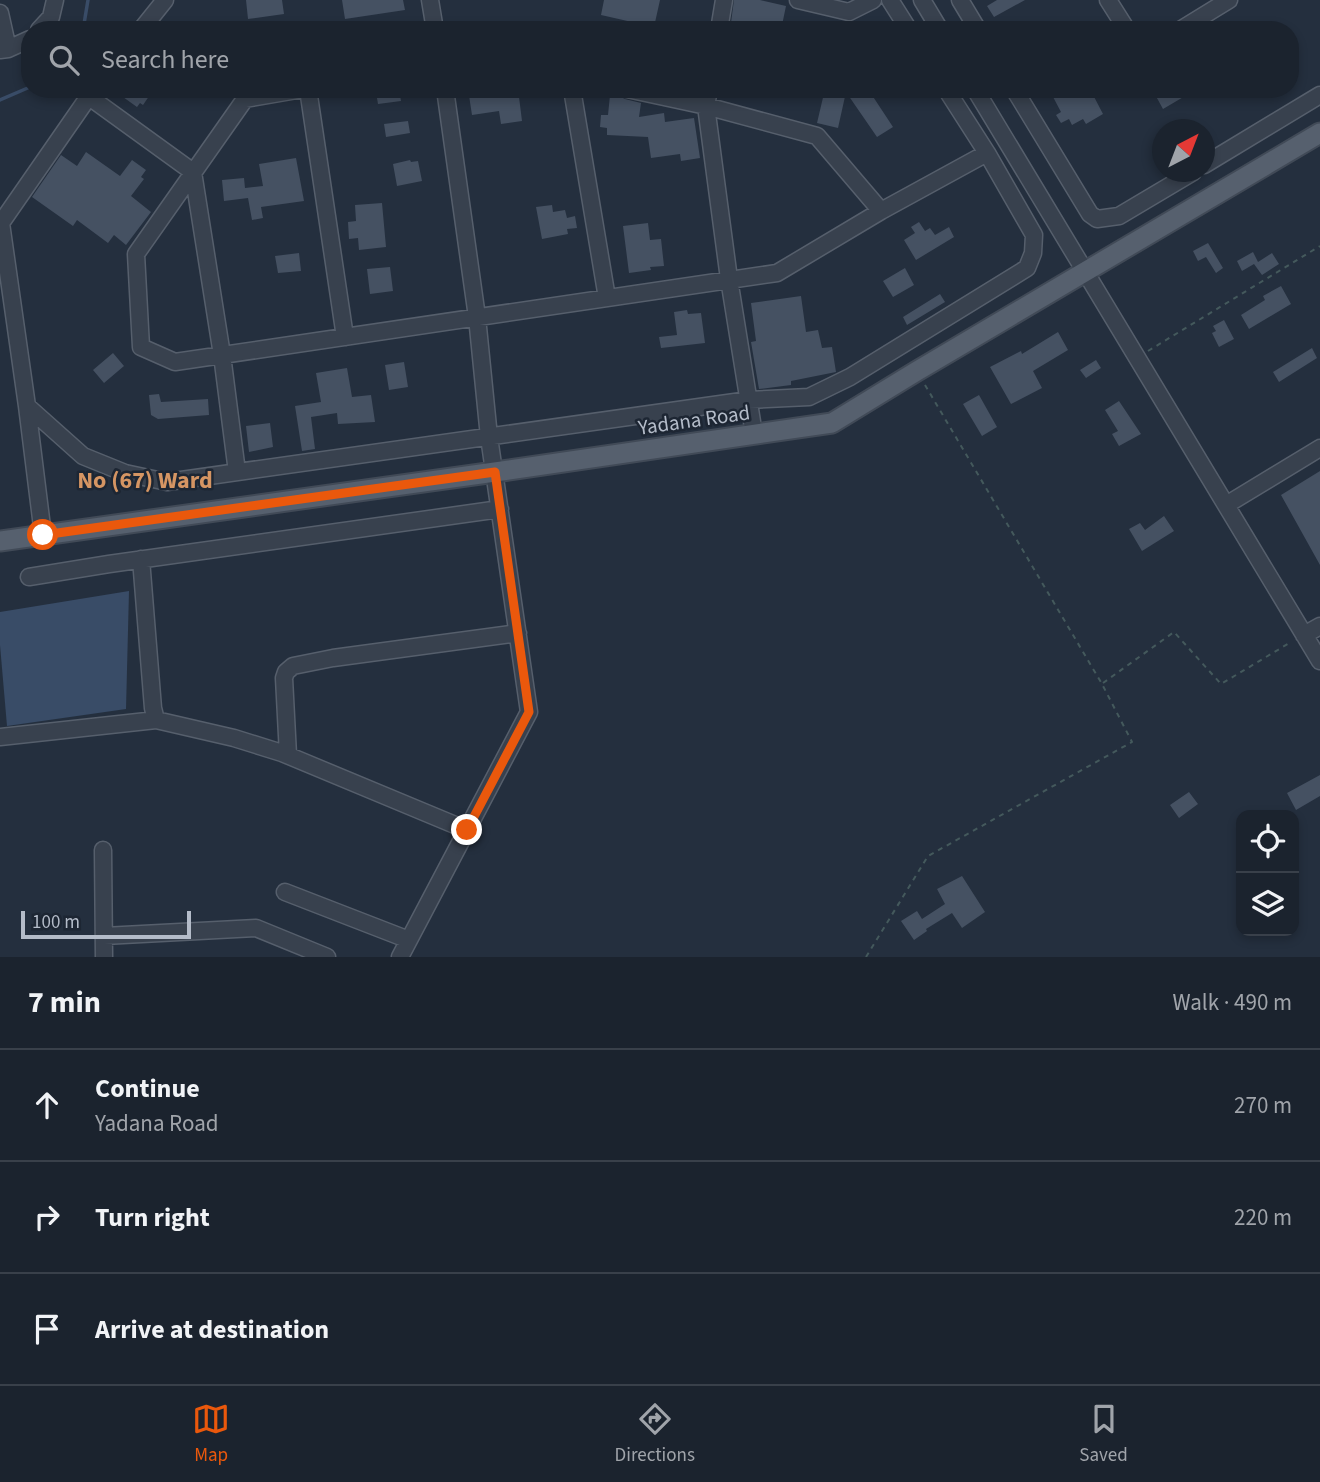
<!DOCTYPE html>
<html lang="en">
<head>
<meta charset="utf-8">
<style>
	:root { --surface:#1b232e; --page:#242b36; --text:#f1f3f6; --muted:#a0a4aa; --line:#39404a; --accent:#ea580c }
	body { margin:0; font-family:"Source Sans 3",sans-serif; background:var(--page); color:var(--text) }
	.controls { position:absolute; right:21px; bottom:21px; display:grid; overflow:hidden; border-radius:14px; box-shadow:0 4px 10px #0003 }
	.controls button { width:63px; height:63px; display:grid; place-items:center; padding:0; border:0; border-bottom:2px solid var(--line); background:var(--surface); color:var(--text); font:35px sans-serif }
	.compass { position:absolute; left:1152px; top:119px; width:63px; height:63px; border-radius:50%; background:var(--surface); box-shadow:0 4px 10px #0003; rotate:42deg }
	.scale { position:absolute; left:21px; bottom:18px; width:170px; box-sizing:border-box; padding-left:7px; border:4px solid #b4bcc9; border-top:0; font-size:19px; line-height:24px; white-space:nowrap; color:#b4bcc9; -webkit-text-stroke:5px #1d2633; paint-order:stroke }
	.stop { position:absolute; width:21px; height:21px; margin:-16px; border:5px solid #ea580c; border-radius:50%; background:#fff }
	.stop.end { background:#ea580c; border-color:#fff; box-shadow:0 2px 7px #0008 }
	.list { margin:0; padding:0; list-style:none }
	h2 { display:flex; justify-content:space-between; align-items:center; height:91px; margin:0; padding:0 28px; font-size:30px }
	h2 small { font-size:23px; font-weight:400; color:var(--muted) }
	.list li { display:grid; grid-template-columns:46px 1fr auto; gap:21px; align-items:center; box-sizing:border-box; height:112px; padding:0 28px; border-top:2px solid var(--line) }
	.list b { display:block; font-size:26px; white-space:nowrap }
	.list p { margin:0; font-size:23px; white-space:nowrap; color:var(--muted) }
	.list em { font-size:23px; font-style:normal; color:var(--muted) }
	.icon { flex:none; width:38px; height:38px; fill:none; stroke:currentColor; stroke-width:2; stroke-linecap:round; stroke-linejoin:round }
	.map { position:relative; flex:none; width:1320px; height:957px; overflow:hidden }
	.search { position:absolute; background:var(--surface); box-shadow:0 4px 10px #0003; left:21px; right:21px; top:21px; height:77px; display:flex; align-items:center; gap:18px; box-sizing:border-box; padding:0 24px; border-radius:28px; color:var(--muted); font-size:26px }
	.sheet { height:427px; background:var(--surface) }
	nav { display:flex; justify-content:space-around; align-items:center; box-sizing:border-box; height:98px; border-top:2px solid var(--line); background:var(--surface); font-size:19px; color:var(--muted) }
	nav a { display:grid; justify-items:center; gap:4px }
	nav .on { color:var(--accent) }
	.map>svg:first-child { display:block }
	.water { fill:#394c67 }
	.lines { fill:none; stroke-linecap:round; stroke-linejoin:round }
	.stream { stroke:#394c67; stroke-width:3.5 }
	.building { fill:#455162 }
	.minor-casing { stroke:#565f6c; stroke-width:19 }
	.major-casing { stroke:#414a57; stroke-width:23 }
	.path { stroke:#44595c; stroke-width:2; stroke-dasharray:5 5; stroke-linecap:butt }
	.minor { stroke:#38414e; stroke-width:16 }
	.major { stroke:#56606e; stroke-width:19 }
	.route { stroke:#ea580c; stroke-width:9 }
	.labels { text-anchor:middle; stroke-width:5; stroke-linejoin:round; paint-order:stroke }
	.street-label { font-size:21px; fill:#b4bcc9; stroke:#1d2633 }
	.quarter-label { font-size:24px; font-weight:bold; fill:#d59563; stroke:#1d2633 }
</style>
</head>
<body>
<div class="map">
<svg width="1320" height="957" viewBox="0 0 1320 957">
	<rect width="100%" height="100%" fill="#242f3e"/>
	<path class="water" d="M 129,591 L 126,709 L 7,726 L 0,645 L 0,612 Z"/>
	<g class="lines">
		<path class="stream" d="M 83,30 L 88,0
			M 0,100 L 30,87"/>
	</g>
	<path class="building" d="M 246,0 L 282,0 L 284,14 L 248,19 Z
		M 342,0 L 403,0 L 405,10 L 345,19 Z
		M 604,0 L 660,0 L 654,27 L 601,15 Z
		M 734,0 L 760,0 L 786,6 L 781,30 L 730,30 Z
		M 997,0 L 1025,0 L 994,17 L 987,6 Z
		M 129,89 L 154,89 L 143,105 L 140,103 L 137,107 L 123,97 Z
		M 392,89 L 399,89 L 401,101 L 378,104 L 376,92 Z
		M 468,89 L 518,89 L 522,121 L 501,124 L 499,111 L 472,115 Z
		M 825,89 L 868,89 L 893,127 L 877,137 L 846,92 L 838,128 L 817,123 Z
		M 1063,89 L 1090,89 L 1103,114 L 1086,124 L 1083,119 L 1072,125 L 1069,119 L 1061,123 L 1056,115 L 1061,112 L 1052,95 Z
		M 1152,89 L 1197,89 L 1163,109 Z
		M 610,95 L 619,96 L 625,99 L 641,103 L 639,117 L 664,113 L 665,122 L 694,118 L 700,158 L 681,161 L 680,154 L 651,158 L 648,137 L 607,135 L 607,128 L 600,127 L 601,115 L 608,115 Z
		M 408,121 L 410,133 L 386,137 L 384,124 Z
		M 86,152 L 120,176 L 132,160 L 146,170 L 141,177 L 144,179 L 131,196 L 151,212 L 126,245 L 114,235 L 108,243 L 77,220 L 73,226 L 32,197 L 61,155 L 77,166 Z
		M 296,158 L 304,201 L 261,207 L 263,218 L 252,220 L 248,198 L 224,201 L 222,180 L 244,178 L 245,188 L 263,186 L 259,164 Z
		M 410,160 L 411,162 L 418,161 L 422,181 L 397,186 L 393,164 Z
		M 382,203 L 386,247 L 359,250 L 358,238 L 349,239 L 348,222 L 356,221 L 355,205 Z
		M 552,205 L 553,212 L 565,210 L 567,218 L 575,216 L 577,228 L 567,229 L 568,234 L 542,239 L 536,207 Z
		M 919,222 L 925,231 L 930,228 L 935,235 L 949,227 L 954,237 L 916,260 L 904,240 L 915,233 L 911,227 Z
		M 648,223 L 650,240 L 661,239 L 664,266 L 650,267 L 651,270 L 629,273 L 623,226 Z
		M 1208,243 L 1223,268 L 1216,273 L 1206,257 L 1198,261 L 1193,251 Z
		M 1253,252 L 1258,262 L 1272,253 L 1279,264 L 1262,275 L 1254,264 L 1242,271 L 1237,261 Z
		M 299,253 L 301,271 L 278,273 L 275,256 Z
		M 390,267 L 393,291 L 370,294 L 367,269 Z
		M 905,268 L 914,285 L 893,297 L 883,281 Z
		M 1281,286 L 1291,304 L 1249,329 L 1241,315 L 1265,300 L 1263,296 Z
		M 940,294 L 945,302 L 907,325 L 903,317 Z
		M 801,296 L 806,332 L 818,330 L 822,348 L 832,347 L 836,372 L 791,381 L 791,385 L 759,389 L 751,342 L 756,341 L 751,303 Z
		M 687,310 L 688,314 L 701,313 L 705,343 L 661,348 L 659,337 L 677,335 L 674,312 Z
		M 1224,320 L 1234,339 L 1219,347 L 1212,333 L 1216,331 L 1213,326 Z
		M 1058,332 L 1068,350 L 1033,371 L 1042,388 L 1011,404 L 990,367 L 1021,351 L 1022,354 Z
		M 1312,348 L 1317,358 L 1279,382 L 1273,372 Z
		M 113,353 L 124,366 L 104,383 L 93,370 Z
		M 1096,360 L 1101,368 L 1086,378 L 1080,370 Z
		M 404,362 L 408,387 L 389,390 L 385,365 Z
		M 347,368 L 352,397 L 371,395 L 375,422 L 338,424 L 337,413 L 311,417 L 315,449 L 302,451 L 295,406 L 321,402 L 316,373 Z
		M 159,394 L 161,402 L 208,399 L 209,415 L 158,419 L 151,415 L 149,395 Z
		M 979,395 L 997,427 L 982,436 L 963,404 Z
		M 1119,401 L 1141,434 L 1119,446 L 1112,434 L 1118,431 L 1105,410 Z
		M 270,423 L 273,447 L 249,452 L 246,426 Z
		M 1320,471 L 1320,565 L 1281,495 Z
		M 1164,516 L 1174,531 L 1142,551 L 1129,529 L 1140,523 L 1145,530 Z
		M 1320,775 L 1320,796 L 1296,810 L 1287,793 Z
		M 1189,792 L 1198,804 L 1179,818 L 1170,805 Z
		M 962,876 L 985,912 L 962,928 L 952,913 L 926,929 L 927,931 L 914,940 L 901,921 L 917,911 L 922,919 L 945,904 L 937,889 Z"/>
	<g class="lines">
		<defs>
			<path id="minor" d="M 430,0 L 435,30
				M 798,0 L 849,12 L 873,0
				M 890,0 L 909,30
				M 922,0 L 940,30
				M 960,0 L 978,30
				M 1108,0 L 1127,30
				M 0,13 L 8,49
				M 39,30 L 51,17 L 55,0
				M 141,30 L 165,0
				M 719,30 L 724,0
				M 1180,30 L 1229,0
				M 0,50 L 8,49 L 30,39
				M 303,89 L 245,99 L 136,254 L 141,347 L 175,362 L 777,273 L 881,211 L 987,153
				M 308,89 L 345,337
				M 572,89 L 607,298
				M 627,89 L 706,106 L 817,136 L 881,211
				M 709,89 L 706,106 L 729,279 L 754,434
				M 975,89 L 1320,661
				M 1014,89 L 1090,214 L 1097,219 L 1119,216 L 1193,172
				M 88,96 L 193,172 L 222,355 L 237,472
				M 1204,165 L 1320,95
				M 27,406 L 83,456 L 125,473 L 167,482 L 749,400 L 809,397 L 850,377 L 1027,268 L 1033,253 L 1034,235 L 987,153 L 946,89
				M 1226,505 L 1320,448
				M 43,535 L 27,406 L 1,223 L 94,89
				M 141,559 L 153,708 L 156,720 L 234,738 L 282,753 L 467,830
				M 29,577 L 109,564 L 500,509
				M 1304,635 L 1320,626
				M 0,737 L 156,720
				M 288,755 L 284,678 L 286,672 L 293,666 L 333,658 L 518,633
				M 103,850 L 104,957
				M 285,892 L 409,940
				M 104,936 L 256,928 L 327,957
				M 400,957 L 529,712 L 489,437 L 477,317 L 445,89"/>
			<path id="major" d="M 0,541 L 495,472 L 832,423 L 917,371 L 1320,133"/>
		</defs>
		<use href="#minor" class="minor-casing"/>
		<use href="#major" class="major-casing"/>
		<path class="path" d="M 1148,351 L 1320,246
			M 1103,683 L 1174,632 L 1221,684 L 1291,642
			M 866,957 L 928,856 L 1132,742 L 1102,684 L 925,385"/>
		<use href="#minor" class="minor"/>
		<use href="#major" class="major"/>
	</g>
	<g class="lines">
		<path class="route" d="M 43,535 L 495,472 L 529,712 L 467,830"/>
	</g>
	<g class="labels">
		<g class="street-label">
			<text transform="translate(694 420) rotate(-8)" y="7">Yadana Road</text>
		</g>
		<g class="quarter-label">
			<text x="145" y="488">No (67) Ward</text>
		</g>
	</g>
</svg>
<div class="controls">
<button><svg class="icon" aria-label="locate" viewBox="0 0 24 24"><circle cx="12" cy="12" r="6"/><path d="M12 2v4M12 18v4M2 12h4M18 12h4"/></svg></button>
<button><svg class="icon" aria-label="layers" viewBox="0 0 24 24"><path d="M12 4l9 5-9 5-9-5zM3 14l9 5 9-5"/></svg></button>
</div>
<svg class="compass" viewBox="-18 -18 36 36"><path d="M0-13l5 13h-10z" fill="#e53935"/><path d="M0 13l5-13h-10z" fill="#a0a4aa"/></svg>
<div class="scale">100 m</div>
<div class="stop" style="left:43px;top:535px"></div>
<div class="stop end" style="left:467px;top:830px"></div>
<div class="search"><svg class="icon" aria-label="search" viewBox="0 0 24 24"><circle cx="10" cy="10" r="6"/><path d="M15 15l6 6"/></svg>Search here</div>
</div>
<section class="sheet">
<h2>7 min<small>Walk · 490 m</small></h2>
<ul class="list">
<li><svg class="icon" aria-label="ahead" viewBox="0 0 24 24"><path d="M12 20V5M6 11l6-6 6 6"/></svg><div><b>Continue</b><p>Yadana Road</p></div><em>270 m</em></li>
<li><svg class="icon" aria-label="right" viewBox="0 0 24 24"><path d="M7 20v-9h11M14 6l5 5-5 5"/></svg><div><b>Turn right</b></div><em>220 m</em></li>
<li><svg class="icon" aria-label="arrive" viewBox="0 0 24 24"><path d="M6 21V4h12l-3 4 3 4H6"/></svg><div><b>Arrive at destination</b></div></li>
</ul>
</section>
<nav>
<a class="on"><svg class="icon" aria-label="map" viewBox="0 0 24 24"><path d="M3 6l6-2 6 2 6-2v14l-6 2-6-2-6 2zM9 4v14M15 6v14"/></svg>Map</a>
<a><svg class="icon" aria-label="directions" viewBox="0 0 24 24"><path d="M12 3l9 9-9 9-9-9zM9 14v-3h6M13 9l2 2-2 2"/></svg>Directions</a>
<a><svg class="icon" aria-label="saved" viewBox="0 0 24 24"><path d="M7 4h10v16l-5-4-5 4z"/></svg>Saved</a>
</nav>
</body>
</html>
